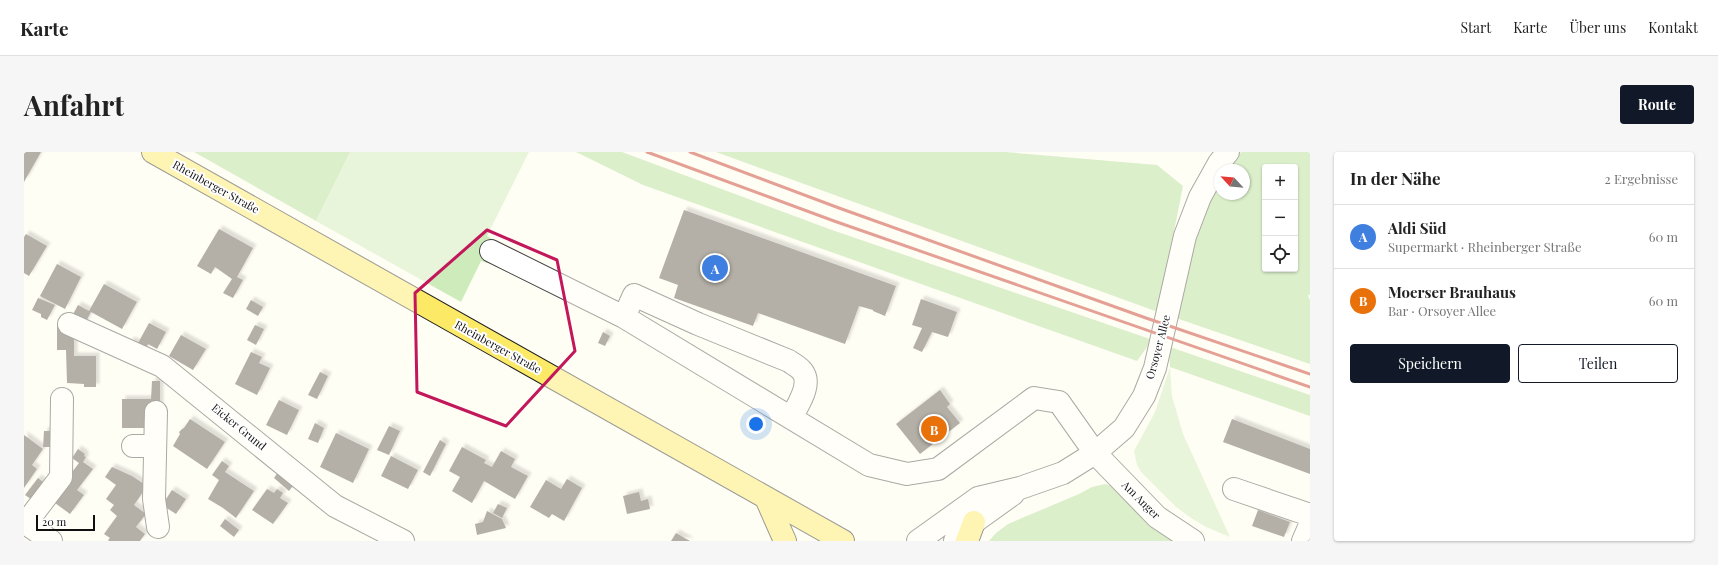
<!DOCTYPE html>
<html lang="de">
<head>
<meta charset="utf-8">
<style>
	:root { --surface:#fff; --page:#f6f6f6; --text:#222; --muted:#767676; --line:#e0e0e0; --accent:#111827 }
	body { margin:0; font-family:"Playfair Display",serif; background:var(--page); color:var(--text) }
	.controls { position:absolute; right:12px; top:12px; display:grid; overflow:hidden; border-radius:4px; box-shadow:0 1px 3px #0004 }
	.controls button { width:36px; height:36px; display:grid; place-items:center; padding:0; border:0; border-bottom:1px solid var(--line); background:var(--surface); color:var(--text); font:20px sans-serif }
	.compass { position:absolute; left:1190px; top:12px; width:36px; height:36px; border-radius:50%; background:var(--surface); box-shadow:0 1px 3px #0004; rotate:296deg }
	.scale { position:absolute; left:12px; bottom:10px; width:59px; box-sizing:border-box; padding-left:4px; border:2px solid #101010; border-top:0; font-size:11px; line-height:14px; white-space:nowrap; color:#101010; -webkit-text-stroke:3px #fff; paint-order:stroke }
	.you { position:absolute; left:732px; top:272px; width:14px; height:14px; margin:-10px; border:3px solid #fff; border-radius:50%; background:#1a73e8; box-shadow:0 0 0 6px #1a73e833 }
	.badge { display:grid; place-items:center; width:26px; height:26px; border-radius:50%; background:var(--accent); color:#fff; font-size:13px; font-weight:700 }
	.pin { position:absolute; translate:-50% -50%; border:2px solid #fff; box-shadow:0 1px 4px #0006 }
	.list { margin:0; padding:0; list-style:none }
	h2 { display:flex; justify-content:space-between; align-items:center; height:52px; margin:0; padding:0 16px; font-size:17px }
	h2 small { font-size:13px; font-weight:400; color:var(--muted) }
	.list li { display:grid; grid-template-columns:26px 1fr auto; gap:12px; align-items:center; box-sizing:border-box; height:64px; padding:0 16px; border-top:1px solid var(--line) }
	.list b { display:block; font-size:15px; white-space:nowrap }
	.list p { margin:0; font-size:13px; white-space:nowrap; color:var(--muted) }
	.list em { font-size:13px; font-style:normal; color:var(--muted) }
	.actions { display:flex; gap:8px; padding:12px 16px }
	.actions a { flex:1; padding:9px 0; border:1px solid var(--accent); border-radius:4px; text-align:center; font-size:14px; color:var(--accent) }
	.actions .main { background:var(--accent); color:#fff }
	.icon { flex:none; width:22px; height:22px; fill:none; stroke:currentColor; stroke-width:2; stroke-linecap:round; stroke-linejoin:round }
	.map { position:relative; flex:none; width:1286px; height:389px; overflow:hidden; border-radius:4px }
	header { display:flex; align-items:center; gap:24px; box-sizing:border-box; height:56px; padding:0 20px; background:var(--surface); border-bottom:1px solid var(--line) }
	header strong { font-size:19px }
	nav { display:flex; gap:22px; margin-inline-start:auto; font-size:14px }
	.intro { display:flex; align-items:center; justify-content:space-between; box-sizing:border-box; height:96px; padding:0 24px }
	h1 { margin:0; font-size:28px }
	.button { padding:10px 18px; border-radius:4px; background:var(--accent); color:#fff; font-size:14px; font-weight:700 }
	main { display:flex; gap:24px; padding:0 24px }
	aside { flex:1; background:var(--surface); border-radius:4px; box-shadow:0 1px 3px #0004 }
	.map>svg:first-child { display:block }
	.green { fill:#ceecbb }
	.forest { fill:#b0dd9a; fill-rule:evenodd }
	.building { fill:#5a534c; filter:url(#shadow) }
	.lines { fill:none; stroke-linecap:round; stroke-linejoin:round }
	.minor-casing { stroke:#434343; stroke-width:24 }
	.major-casing { stroke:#212121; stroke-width:24 }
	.minor { stroke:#fff; stroke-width:22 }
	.major { stroke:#fcea67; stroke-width:22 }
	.rail { stroke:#c62f23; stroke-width:3 }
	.marked { fill:none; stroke:#c2185b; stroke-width:3; stroke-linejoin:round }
	.labels { text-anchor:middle; stroke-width:4; stroke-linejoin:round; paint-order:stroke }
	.street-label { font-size:11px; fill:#101010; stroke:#fff }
</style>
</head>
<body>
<header>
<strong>Karte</strong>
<nav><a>Start</a><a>Karte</a><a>Über uns</a><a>Kontakt</a></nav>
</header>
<div class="intro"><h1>Anfahrt</h1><a class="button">Route</a></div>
<main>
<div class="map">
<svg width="1286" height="389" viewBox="0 0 1286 389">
	<defs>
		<filter id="shadow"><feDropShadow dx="3.5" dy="-3.5" stdDeviation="1" flood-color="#0004"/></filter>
	</defs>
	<rect width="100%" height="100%" fill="#fffef4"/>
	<path class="green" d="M 326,0 L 505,0 L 463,84 L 474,91 L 463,111 L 457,109 L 437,150 L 292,69 Z
		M 1146,215 L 1148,244 L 1159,282 L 1206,385 L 1182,375 L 1167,366 L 1151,354 L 1117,320 L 1113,313 L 1110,299 L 1131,260 Z"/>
	<path class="forest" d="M 170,0 L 326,0 L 292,69 Z
		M 552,0 L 598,0 L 808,78 L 1126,187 L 1123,195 L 1113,209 L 619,33 Z
		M 692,0 L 981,0 L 1133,13 L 1159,34 L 1134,160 Z
		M 1217,0 L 1286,0 L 1286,142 L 1284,144 L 1286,148 L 1286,212 L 1152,166 L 1175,71 L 1196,28 L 1196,42 L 1220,42 L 1220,18 L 1203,18 ZM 1241,15 L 1271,15 L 1271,117 L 1241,117 Z
		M 1146,195 L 1286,243 L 1286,264 L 1146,215 L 1145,200 Z
		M 1081,332 L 1089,334 L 1151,389 L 965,389 L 972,381 L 984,372 L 1055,342 L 1068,335 Z"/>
	<path class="building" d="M 0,0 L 17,0 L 0,30 Z
		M 660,58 L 872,134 L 861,164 L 849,159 L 849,158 L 835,154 L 821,192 L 734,161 L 729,174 L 650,146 L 654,133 L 635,126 Z
		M 195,77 L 229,96 L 213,125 L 219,128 L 209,146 L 199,141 L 208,127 L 191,115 L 187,122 L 173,114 Z
		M 2,82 L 23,94 L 5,124 L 0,121 L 0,85 Z
		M 33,112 L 57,125 L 41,157 L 16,144 Z
		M 80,132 L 113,150 L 98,177 L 67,160 L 60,173 L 47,166 L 54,153 L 65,159 Z
		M 14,146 L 31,153 L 23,168 L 17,165 L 17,162 L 8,158 Z
		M 897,147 L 933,160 L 924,185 L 908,180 L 898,200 L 889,196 L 898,176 L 888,173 Z
		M 227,148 L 239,155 L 234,164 L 222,157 Z
		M 125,171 L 142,180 L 133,197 L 124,192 L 119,202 L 104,193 L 107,188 L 114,191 Z
		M 33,173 L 50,182 L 50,204 L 72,204 L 72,235 L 60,235 L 60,232 L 43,231 L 42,198 L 33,198 Z
		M 231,173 L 240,177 L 232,193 L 223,188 Z
		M 579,180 L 586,184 L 581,194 L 574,191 Z
		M 157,183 L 182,197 L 169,218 L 145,204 Z
		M 227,200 L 238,205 L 235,211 L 246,216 L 233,243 L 211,232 Z
		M 296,220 L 304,224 L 293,247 L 284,243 Z
		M 128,229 L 136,229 L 136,255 L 128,276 L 98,276 L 98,247 L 127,247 Z
		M 916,238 L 926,252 L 923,255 L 936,271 L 896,302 L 872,272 Z
		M 255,248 L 275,258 L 263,283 L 242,273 Z
		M 166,267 L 201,290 L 183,317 L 149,294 L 156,282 L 155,280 L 158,277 L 160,276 Z
		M 1208,267 L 1286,297 L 1286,322 L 1199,290 Z
		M 291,271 L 300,276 L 294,291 L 284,287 Z
		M 365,274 L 376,279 L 365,303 L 353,298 Z
		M 20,279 L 33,279 L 27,295 L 19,295 Z
		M 312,281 L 345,297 L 329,331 L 296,315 Z
		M 0,283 L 19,297 L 8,313 L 13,317 L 0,336 Z
		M 416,288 L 422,292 L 406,324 L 399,320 Z
		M 438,295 L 462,308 L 460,311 L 468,315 L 477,299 L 491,307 L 487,315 L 504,324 L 491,347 L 460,329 L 448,351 L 428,339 L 436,325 L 425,319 Z
		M 54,297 L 61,302 L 60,304 L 62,305 L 59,310 L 69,317 L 53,338 L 60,343 L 46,362 L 27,348 L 55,311 L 48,306 Z
		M 367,304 L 394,318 L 384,337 L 357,324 Z
		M 198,309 L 205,314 L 201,320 L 230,339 L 212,366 L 199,356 L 184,347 L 195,328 L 188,323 Z
		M 88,315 L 108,324 L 123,334 L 110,353 L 122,362 L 112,375 L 121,382 L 116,389 L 85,389 L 84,388 L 86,386 L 80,382 L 93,364 L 86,358 L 90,353 L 82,347 L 92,333 L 81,325 Z
		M 256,317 L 272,330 L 265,339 L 250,326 Z
		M 14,326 L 23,333 L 11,350 L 1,343 Z
		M 543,327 L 558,336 L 540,369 L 528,362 L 525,366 L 506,355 L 522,328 L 537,337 Z
		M 243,337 L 250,341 L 253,337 L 259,341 L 256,346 L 264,351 L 249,372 L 228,358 Z
		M 148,338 L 162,347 L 152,362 L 138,353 Z
		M 615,340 L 617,349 L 624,347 L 626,357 L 603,362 L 599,344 Z
		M 474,352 L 483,356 L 478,366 L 469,361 Z
		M 1234,358 L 1266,370 L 1260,385 L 1228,374 Z
		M 463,359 L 478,367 L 482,376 L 453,383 L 451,372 L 459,370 Z
		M 201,367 L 215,378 L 210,385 L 196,374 Z
		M 652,381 L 666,389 L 647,389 Z"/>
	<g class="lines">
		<defs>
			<path id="minor" d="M 467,99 L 600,165 L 845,313 L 883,322 L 914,317 L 1010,246 L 1035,250 L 1071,301 L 1133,365 L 1169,389
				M 600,165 L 610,143 L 674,172 L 765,209 C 769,212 775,215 778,219 C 789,232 773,254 767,266
				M 45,172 L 138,214 L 311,354 L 379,389
				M 132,260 L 130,347 L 134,375
				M 109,294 L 131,294
				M 1210,337 L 1286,363
				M 0,370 L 27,389
				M 2,371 L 37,325 L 38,247
				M 894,389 L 954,346 L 996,336 L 1039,321 L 1071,301 L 1100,276 L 1120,244 L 1131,216 L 1161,84 L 1176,45 L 1195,11 L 1204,0
				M 931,389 L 950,370 L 989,342
				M 1279,389 L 1286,373"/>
			<path id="major" d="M 129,0 L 819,389
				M 742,346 L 761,389
				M 943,389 L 950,370"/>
		</defs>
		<use href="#minor" class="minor-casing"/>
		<use href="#major" class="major-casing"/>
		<use href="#minor" class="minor"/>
		<use href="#major" class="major"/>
		<path class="rail" d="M 623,0 L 810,69 L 1286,235
			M 666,0 L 815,56 L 1122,166 L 1286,222"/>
	</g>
	<path d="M0 0H1286V389H0ZM 463,78 L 533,108 L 551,199 L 482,274 L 393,240 L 391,141 Z" fill="#fffef4" fill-opacity=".55" fill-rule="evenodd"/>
	<path class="marked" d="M 463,78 L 533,108 L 551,199 L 482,274 L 393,240 L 391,141 Z"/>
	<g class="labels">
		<g class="street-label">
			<text transform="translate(192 35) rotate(29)" y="4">Rheinberger Straße</text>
			<text transform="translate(474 195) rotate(29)" y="4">Rheinberger Straße</text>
			<text transform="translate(1134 195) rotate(-75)" y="4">Orsoyer Allee</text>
			<text transform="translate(215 275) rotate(39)" y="4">Eicker Grund</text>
			<text transform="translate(1117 348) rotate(45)" y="4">Am Anger</text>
		</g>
	</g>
</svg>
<div class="controls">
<button>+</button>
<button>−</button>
<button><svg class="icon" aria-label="locate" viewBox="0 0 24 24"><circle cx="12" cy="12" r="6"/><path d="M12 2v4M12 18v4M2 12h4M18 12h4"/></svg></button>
</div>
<svg class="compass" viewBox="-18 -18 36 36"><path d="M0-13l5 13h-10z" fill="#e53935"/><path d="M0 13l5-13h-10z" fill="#767676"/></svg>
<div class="scale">20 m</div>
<div class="you"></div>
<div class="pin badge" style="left:691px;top:116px;background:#3f7fe0">A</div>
<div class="pin badge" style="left:910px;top:277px;background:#e8710a">B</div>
</div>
<aside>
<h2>In der Nähe<small>2 Ergebnisse</small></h2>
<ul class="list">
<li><span class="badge" style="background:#3f7fe0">A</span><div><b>Aldi Süd</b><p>Supermarkt · Rheinberger Straße</p></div><em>60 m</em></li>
<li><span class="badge" style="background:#e8710a">B</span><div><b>Moerser Brauhaus</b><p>Bar · Orsoyer Allee</p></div><em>60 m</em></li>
</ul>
<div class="actions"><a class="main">Speichern</a><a>Teilen</a></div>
</aside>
</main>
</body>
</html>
